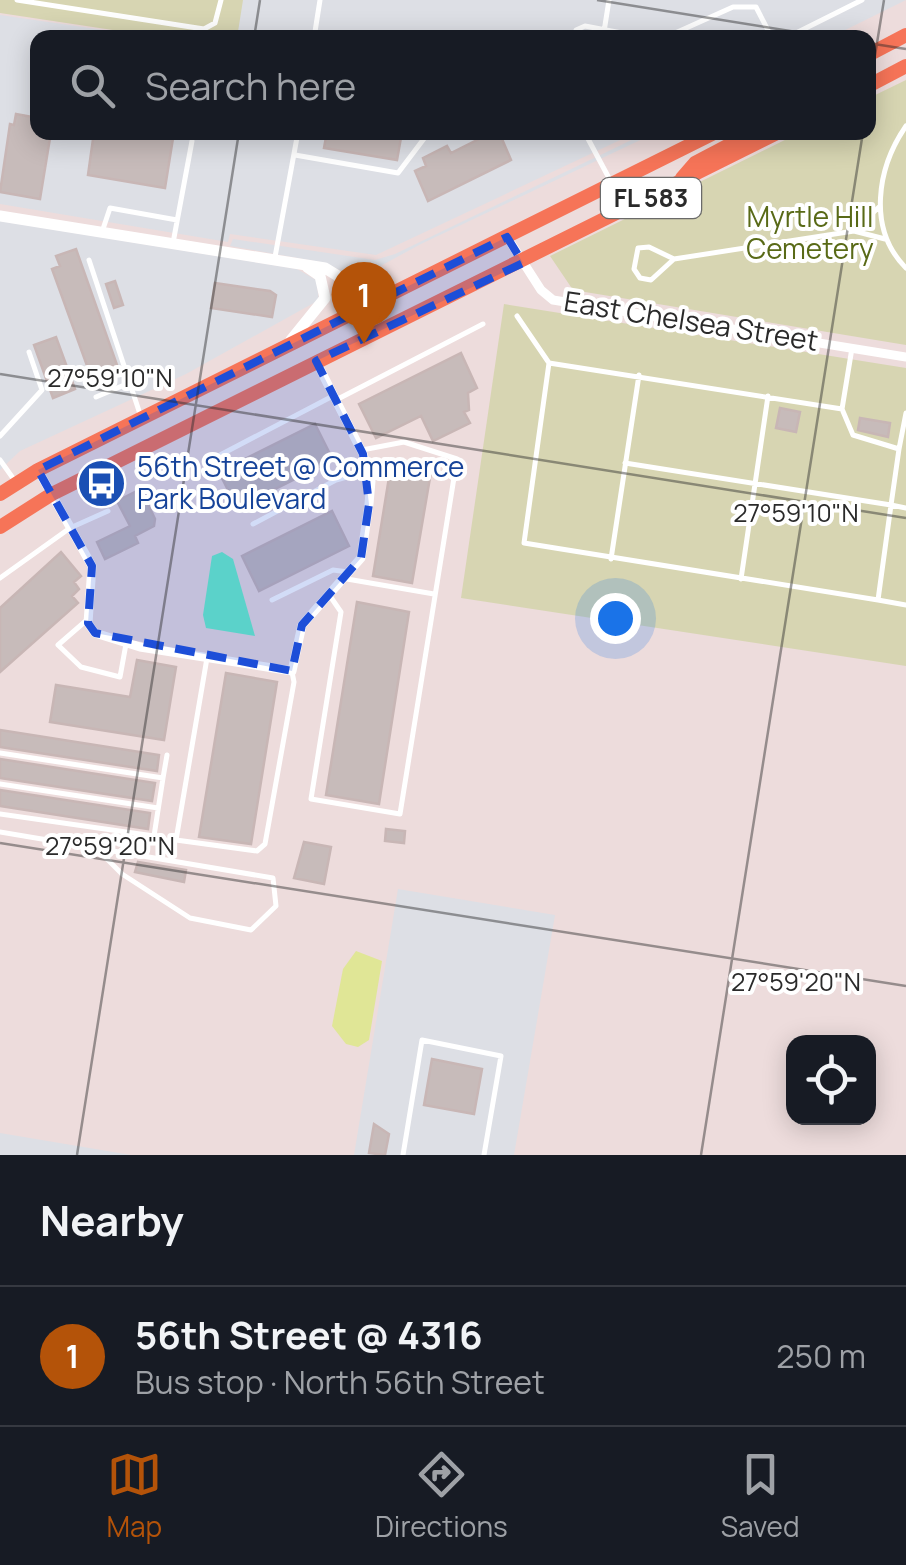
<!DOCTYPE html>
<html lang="en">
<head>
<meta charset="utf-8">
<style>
	:root { --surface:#171b24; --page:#20242c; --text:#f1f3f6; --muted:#9ea1a6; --line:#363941; --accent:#b45309 }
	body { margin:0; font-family:Manrope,sans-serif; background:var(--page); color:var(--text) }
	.controls { position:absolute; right:30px; bottom:30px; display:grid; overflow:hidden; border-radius:20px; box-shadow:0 5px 25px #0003 }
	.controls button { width:90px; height:90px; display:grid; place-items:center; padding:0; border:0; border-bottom:2px solid var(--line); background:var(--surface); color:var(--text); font:50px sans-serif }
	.you { position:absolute; left:615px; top:618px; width:35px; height:35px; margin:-25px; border:8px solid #fff; border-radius:50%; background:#1a73e8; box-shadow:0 0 0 15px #1a73e833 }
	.badge { display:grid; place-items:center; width:65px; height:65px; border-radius:50%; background:var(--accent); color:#fff; font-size:32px; font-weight:700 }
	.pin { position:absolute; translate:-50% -82px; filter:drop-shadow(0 2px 5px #0008) }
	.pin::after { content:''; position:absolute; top:52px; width:35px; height:30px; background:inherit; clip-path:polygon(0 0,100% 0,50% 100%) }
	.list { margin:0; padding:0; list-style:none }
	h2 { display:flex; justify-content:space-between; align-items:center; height:130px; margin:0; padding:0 40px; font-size:42px }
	h2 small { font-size:32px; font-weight:400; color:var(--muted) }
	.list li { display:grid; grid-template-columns:65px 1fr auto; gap:30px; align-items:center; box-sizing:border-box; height:140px; padding:0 40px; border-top:2px solid var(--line) }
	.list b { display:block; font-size:38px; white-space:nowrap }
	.list p { margin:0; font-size:32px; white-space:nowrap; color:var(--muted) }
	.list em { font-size:32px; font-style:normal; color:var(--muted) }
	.icon { flex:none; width:55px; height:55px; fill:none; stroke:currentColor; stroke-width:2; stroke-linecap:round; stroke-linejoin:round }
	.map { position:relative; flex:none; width:906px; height:1155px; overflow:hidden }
	.search { position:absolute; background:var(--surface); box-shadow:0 5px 25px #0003; left:30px; right:30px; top:30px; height:110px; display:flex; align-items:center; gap:25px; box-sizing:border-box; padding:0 35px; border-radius:20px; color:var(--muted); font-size:38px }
	.sheet { height:270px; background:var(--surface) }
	nav { display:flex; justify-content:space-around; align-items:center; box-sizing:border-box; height:140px; border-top:2px solid var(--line); background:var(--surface); font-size:28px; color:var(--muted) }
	nav a { display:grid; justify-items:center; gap:5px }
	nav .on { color:var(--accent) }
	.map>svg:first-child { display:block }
	.industrial { fill:#dddfe5 }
	.green { fill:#e0e696 }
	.cemetery { fill:#d7d5b2 }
	.water { fill:#6bf3c7 }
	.building { fill:#c7bbba; stroke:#c8b6b5; stroke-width:2.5 }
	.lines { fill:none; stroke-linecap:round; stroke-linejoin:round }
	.service { stroke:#fff; stroke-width:5 }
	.minor { stroke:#fff; stroke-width:9 }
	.tertiary { stroke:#fff; stroke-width:11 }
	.primary { stroke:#f67458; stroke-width:14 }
	.marked { fill:#1d4ed8; fill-opacity:0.2; stroke:#1d4ed8; stroke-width:8; stroke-dasharray:20 12; stroke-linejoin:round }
	.ticks { fill:none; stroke:#2a2a2a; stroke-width:2.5; stroke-opacity:0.45 }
	.labels { text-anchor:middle; stroke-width:8; stroke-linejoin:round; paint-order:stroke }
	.shield { fill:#fff; stroke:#6a6a6a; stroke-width:2.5 }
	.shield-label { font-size:25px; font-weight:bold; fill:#2a2a2a }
	.park-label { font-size:28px; fill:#596a17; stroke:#fff }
	.street-label { font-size:28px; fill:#2a2a2a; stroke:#fff }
	.transit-label { font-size:28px; fill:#164399; stroke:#fff; text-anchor:start }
	.ticks-label { font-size:25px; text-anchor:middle; fill:#2a2a2a; stroke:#fff; stroke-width:8; stroke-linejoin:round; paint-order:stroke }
</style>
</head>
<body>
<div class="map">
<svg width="906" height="1155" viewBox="0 0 906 1155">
	<rect width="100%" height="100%" fill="#eddcdc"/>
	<path class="industrial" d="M 242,0 L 906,0 L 831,37 L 236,38 Z
		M 0,15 L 152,37 L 38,38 L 38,132 L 635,133 L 376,255 L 230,234 L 228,242 L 0,204 Z
		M 646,133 L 655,133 L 421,244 L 349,283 L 341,271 L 326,263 L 230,246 L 233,239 L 375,260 L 395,254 Z
		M 0,221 L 297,269 L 316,280 L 319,300 L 186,374 L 20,451 L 0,470 Z
		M 398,889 L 555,915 L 514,1155 L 354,1155 Z
		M 0,1133 L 131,1155 L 0,1155 Z"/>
	<path class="green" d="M 356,951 L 382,961 L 369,1040 L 358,1047 L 346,1044 L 332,1026 L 343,969 Z"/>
	<path class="cemetery" d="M 0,0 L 243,0 L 237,38 L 159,37 L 0,13 Z
		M 906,80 L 906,345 L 573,290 L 550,256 L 799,133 L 868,132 L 869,98 Z
		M 504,304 L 906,368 L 906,666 L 461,598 Z"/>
	<path class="water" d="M 222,552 L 233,559 L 255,636 L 206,628 L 203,615 L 212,556 Z"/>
	<path class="building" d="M 16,114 L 38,118 L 38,132 L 51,132 L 40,199 L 0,192 L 10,124 L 14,125 Z
		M 94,132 L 174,132 L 165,188 L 88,175 Z
		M 327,132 L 402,132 L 397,160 L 324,148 Z
		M 493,132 L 499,132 L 511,160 L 428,201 L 415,171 L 426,166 L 423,158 L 447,146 L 451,153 Z
		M 76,249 L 117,365 L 90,374 L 52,269 L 60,266 L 56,256 Z
		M 115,281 L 123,305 L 114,308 L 106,284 Z
		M 215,283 L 270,291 L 276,295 L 272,317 L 211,308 Z
		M 56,337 L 75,389 L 53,398 L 34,345 Z
		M 461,353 L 477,388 L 468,393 L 469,410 L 464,412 L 470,423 L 433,441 L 421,416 L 376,438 L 359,404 Z
		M 780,408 L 800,412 L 796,432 L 776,428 Z
		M 860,418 L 890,423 L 888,437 L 858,430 Z
		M 315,424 L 333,460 L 237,508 L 219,472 Z
		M 392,459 L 432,466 L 412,583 L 373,576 Z
		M 141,489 L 155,519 L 154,526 L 135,536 L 138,543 L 105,559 L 97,542 L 130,526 L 117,501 Z
		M 332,511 L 349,546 L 259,591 L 242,556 Z
		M 61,552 L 81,576 L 74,582 L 79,589 L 72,596 L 78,603 L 0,672 L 0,608 Z
		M 357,602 L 409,612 L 379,804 L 326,795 Z
		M 137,660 L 176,667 L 164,740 L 50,722 L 56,685 L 130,697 Z
		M 226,673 L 277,682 L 251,844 L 199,837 Z
		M 0,730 L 159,755 L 157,771 L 0,747 Z
		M 0,759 L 155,783 L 152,801 L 0,778 Z
		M 0,790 L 150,813 L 148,829 L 0,806 Z
		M 386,829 L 405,831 L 404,843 L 385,841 Z
		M 304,842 L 331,847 L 324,884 L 294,878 Z
		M 138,862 L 186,870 L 184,882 L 135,872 Z
		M 432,1059 L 482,1069 L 474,1114 L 424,1105 Z
		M 374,1124 L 389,1134 L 385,1155 L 369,1153 Z"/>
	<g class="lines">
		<path class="service" d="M 17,0 L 204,29 L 215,23 L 221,0
			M 314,38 L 320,0
			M 574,38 L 576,30 L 585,26 L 648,38
			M 603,38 L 609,0
			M 664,38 L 733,7 L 756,7 L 772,38
			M 786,38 L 862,0
			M 906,126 C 877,168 867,229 906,268
			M 559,132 L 585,135
			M 592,132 L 586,135 L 610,180
			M 295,155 L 398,173 L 429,132
			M 854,231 L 885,239
			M 102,232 L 110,208 L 177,220
			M 173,243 L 192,141
			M 275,257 L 298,132
			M 674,259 L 649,247 L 638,248 L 634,269 L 640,278 L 651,280 L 674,259 L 854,231 L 879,207
			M 89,260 L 140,414
			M 517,316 L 549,363 L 524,543 L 878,600
			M 852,348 L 842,409 L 853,435 L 899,449 L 906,413
			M 549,363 L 842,409
			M 96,397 L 129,383
			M 336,400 L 483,324
			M 0,436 L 42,390 L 29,352
			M 899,449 L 891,505 L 906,508
			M 220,455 L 331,397
			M 0,460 L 15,481
			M 625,463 L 891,505 L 878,600 L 906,605
			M 253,524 L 336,480 L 368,471
			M 611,559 L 639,375
			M 0,578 L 70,528 L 108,511
			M 347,579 L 434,594
			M 741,579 L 768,396
			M 330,596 L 341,612 L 311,799 L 400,814 L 457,459 L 404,442 L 362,450
			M 272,600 L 333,570 L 348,572
			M 88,619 L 58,645 L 81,667 L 120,677 L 126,644
			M 207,658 L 176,840 L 257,851 L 265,844 L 294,682 L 292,672
			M 0,753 L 163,778 L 154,836 L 0,814
			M 163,778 L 167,755
			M 0,784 L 158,808
			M 0,832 L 273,878 L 276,906 L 251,930 L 190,918 L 122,874 L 93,845
			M 403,1155 L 422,1040 L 501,1056 L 484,1155"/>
		<path class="minor" d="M 507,237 L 541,290 L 553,300 L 906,357
			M 38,470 L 92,566 L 88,623 L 95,633 L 140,647 L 292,671 L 302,625 L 361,558 L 369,504 L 371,481 L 363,454 L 316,361"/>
		<path class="tertiary" d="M 0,216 L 325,268 L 338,276 L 371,334
			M 291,340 L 325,298 L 320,276 L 307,267"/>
		<path class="primary" d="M 868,55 L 906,35
			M 868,86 L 906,66
			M 682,178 L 695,163 L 754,132
			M 0,494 L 38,470 L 716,132
			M 0,527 L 52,494 L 779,132"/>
	</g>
	<path class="marked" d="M 507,237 L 523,263 L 316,361 L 363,454 L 369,504 L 361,558 L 302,625 L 292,671 L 95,633 L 88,623 L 92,566 L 38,470 Z"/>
	<path class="ticks" d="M 597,0 L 834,38M 254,38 L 260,0M 868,43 L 906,49M 868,98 L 884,0M 0,374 L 906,518M 0,843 L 906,986M 77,1155 L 239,132M 701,1155 L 863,132"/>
	<defs>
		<symbol id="bus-disc" viewBox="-11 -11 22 22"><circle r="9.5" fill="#1a4fb4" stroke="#fff"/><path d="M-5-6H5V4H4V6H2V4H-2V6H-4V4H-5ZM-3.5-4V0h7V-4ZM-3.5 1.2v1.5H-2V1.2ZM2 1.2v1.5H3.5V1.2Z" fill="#fff"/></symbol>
	</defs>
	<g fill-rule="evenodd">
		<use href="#bus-disc" x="74" y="456" width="55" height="55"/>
	</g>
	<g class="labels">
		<rect class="shield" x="601" y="178" width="100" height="40" rx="8"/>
		<g class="shield-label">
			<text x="651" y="207">FL 583</text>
		</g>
		<g class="park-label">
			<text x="810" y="227">Myrtle Hill<tspan x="810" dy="32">Cemetery</tspan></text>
		</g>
		<g class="street-label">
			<text transform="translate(691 321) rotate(9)" y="10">East Chelsea Street</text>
		</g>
		<g class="transit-label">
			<text x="137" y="477">56th Street @ Commerce<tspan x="137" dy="32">Park Boulevard</tspan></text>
		</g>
	</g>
	<g class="ticks-label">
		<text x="110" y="387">27°59'10"N</text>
		<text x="796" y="522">27°59'10"N</text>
		<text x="110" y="855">27°59'20"N</text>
		<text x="796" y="991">27°59'20"N</text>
	</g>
</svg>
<div class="controls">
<button><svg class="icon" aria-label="locate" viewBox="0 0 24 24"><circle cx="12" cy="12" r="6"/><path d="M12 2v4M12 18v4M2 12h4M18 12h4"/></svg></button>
</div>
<div class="you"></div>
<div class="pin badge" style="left:364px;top:344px">1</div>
<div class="search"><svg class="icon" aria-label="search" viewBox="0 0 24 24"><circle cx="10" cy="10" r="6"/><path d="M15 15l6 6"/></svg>Search here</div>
</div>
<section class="sheet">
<h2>Nearby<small></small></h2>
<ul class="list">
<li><span class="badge">1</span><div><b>56th Street @ 4316</b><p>Bus stop · North 56th Street</p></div><em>250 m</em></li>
</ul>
</section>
<nav>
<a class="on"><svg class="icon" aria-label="map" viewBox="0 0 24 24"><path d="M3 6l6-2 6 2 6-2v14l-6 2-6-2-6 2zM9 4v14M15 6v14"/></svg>Map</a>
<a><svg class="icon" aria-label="directions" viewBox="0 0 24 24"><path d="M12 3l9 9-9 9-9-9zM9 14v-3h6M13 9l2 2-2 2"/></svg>Directions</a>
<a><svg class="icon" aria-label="saved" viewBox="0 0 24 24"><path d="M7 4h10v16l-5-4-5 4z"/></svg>Saved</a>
</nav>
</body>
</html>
